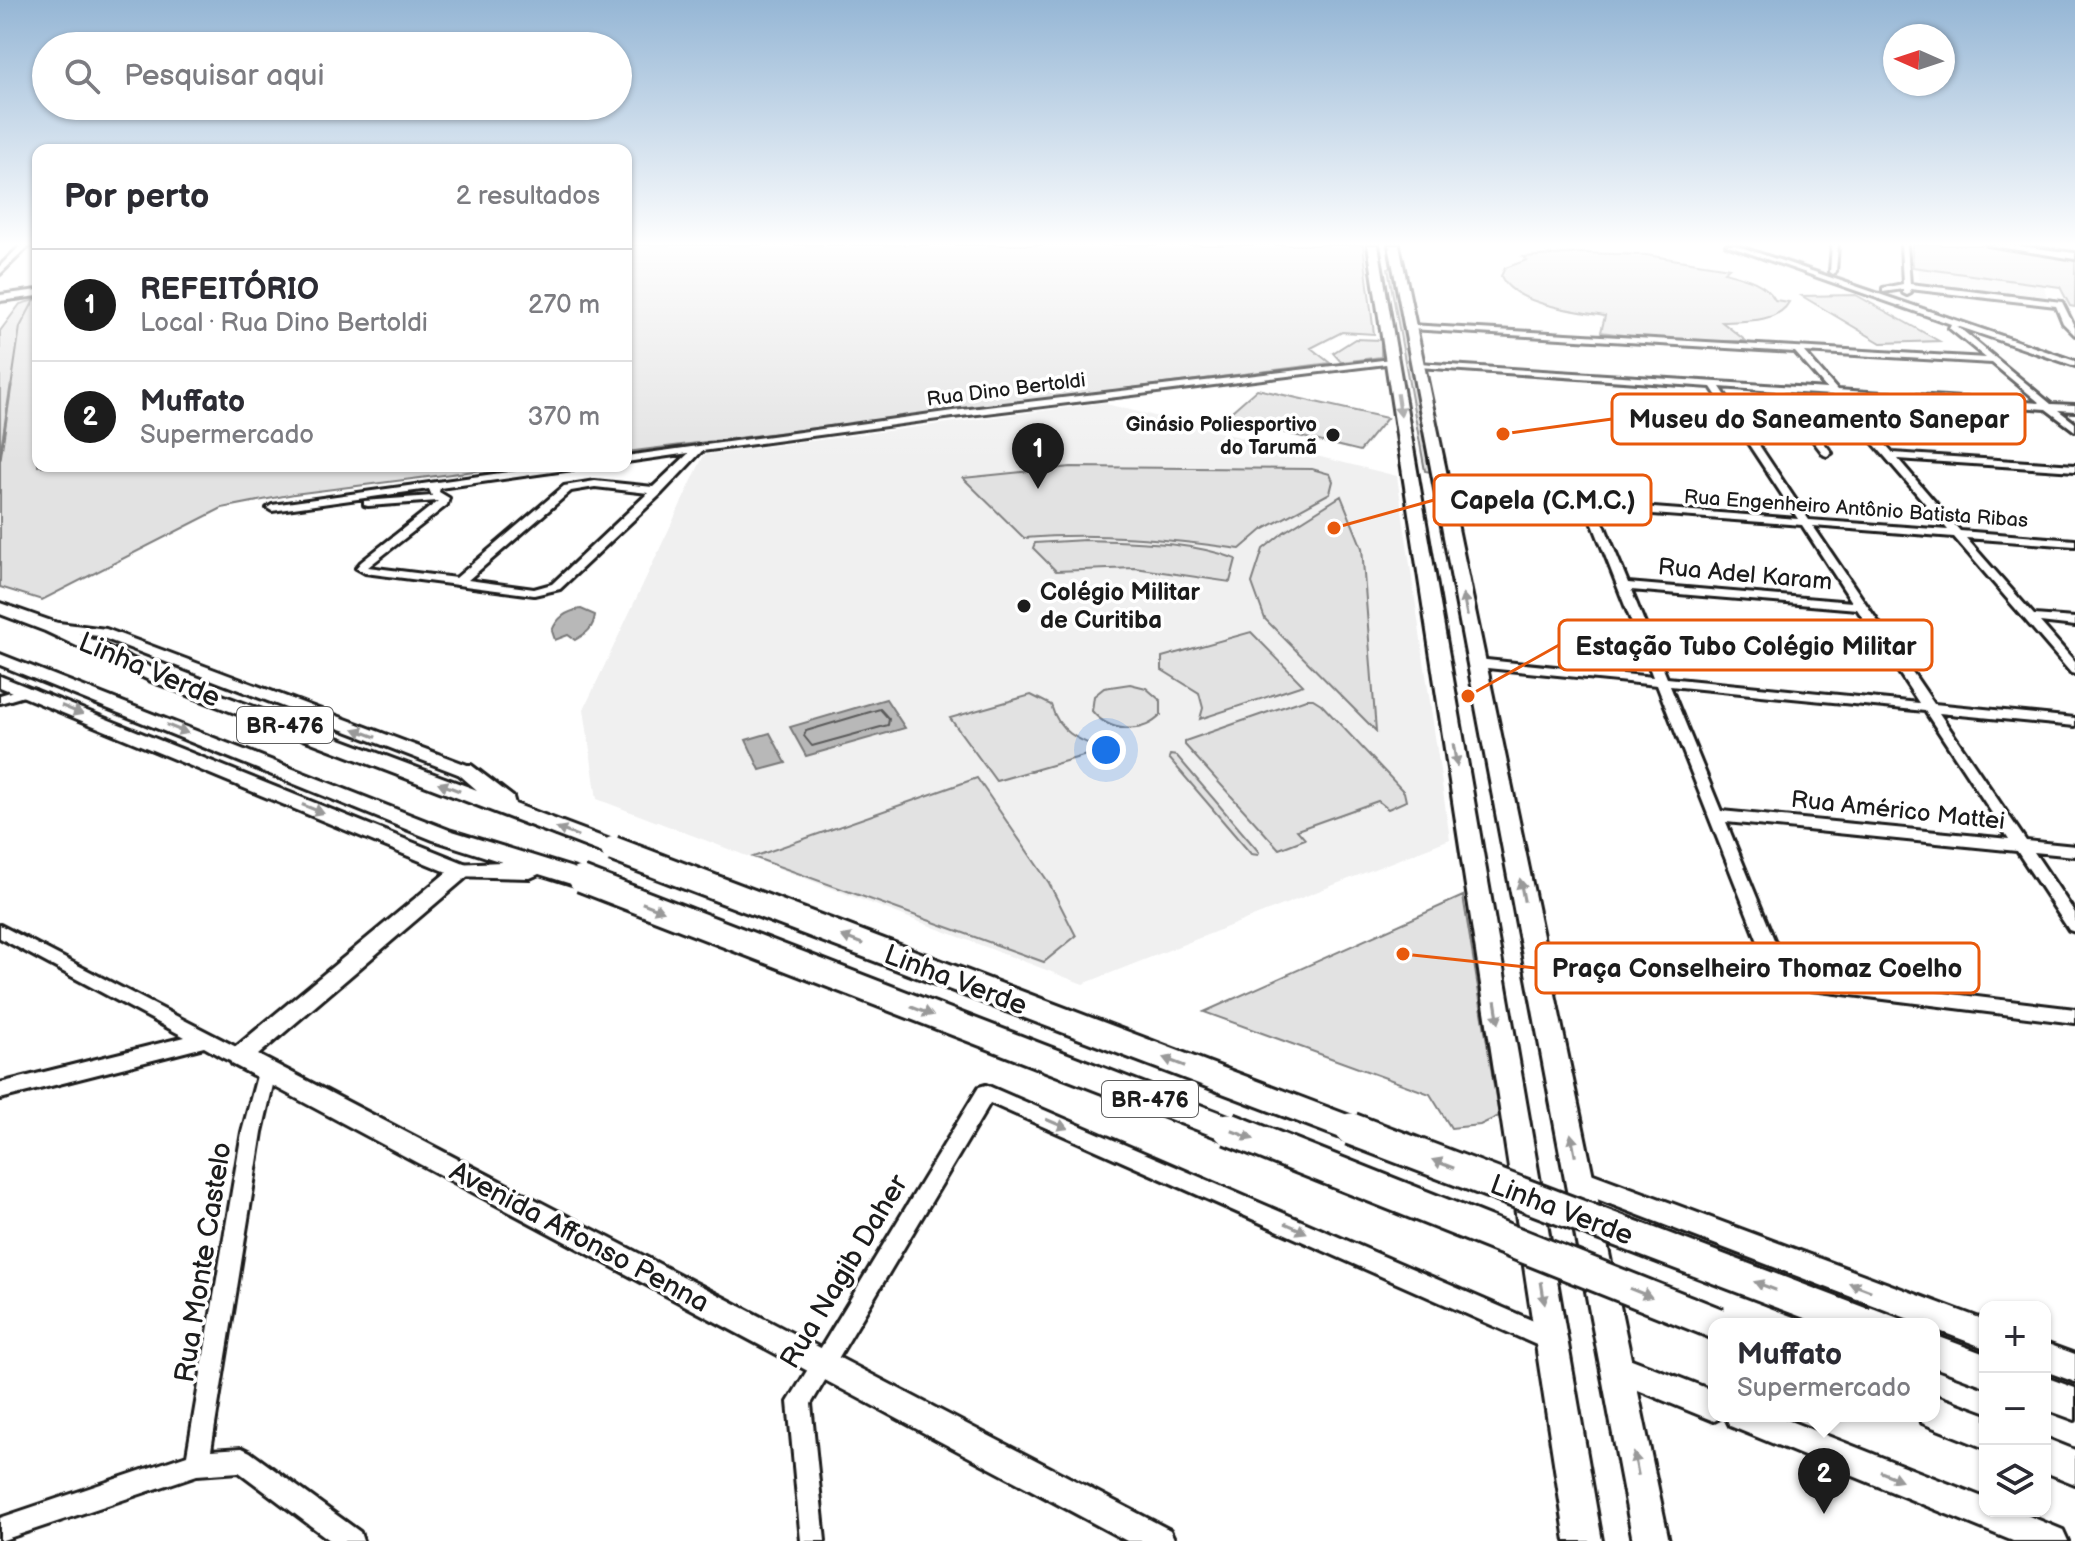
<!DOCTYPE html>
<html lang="pt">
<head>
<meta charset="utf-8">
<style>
	:root { --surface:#fff; --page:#f2f2f3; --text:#2b2b33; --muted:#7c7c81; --line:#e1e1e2; --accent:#1c1c1c }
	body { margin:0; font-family:"Balsamiq Sans",sans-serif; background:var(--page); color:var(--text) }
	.controls { position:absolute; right:24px; bottom:24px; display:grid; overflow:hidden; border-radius:16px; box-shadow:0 2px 6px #0004 }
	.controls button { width:72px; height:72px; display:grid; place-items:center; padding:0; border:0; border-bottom:2px solid var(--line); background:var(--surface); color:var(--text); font:40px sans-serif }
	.compass { position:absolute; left:1883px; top:24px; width:72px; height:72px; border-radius:50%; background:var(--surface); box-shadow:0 2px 6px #0004; rotate:273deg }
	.you { position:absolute; left:1106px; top:750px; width:28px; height:28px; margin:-20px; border:6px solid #fff; border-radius:50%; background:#1a73e8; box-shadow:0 0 0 12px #1a73e833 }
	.badge { display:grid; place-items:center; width:52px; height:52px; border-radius:50%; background:var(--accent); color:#fff; font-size:26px; font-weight:700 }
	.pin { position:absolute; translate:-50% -66px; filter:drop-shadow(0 2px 4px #0008) }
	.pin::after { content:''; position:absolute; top:42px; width:28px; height:24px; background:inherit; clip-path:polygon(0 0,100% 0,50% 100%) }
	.popup { position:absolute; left:1708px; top:1318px; width:232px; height:104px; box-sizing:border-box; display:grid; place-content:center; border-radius:16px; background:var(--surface); filter:drop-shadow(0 2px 6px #0005); font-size:26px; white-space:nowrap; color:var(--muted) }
	.popup b { font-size:30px; color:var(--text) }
	.popup::after { content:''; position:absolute; left:50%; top:100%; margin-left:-16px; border:16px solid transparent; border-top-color:var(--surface) }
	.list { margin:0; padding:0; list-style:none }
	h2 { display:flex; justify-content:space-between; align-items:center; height:104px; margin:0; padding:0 32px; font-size:34px }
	h2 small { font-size:26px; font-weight:400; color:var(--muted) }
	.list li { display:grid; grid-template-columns:52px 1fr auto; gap:24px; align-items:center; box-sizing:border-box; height:112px; padding:0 32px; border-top:2px solid var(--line) }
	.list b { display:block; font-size:30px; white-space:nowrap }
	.list p { margin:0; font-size:26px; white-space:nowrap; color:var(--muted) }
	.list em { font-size:26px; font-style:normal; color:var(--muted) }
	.icon { flex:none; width:44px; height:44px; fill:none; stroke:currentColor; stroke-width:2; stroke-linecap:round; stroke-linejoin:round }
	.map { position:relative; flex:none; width:2075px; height:1541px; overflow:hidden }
	.search { position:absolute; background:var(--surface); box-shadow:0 2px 6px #0004; left:32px; top:32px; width:600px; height:88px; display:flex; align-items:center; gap:20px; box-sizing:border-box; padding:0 28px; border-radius:44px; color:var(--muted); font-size:30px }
	.panel { position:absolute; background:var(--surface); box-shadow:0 2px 6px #0004; left:32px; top:144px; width:600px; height:328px; border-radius:16px }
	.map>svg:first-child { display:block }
	.built { fill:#f0f0f0 }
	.green { fill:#e2e2e2; stroke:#7f7f7f; stroke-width:2 }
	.water { fill:#b8b8b8; stroke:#7a7a7a; stroke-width:2 }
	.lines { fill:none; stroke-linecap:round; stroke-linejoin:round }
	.shore { stroke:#5a5a5a; stroke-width:2 }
	.stream-far1 { stroke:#7a7a7a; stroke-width:2 }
	.stream { stroke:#7a7a7a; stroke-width:3 }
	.minor-casing { stroke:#1c1c1c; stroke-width:6 }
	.major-casing { stroke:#1c1c1c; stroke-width:6 }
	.highway-casing { stroke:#1c1c1c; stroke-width:6 }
	.minor { fill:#fff; fill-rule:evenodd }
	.major { fill:#fff; fill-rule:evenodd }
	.highway { fill:#fff; fill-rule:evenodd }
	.highway-bridge-far1-casing { stroke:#1c1c1c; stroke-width:30; stroke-linecap:butt }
	.highway-bridge-casing { stroke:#1c1c1c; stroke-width:37; stroke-linecap:butt }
	.highway-bridge-far1 { stroke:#fff; stroke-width:24 }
	.highway-bridge { stroke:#fff; stroke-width:31 }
	.oneway { fill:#999 }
	.poi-dot { fill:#1c1c1c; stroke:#fff; stroke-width:3 }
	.labels { text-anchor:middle; stroke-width:7; stroke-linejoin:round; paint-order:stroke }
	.far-street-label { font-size:20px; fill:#1c1c1c; stroke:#fff }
	.far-poi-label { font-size:20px; font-weight:bold; fill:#1c1c1c; stroke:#fff; text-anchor:end }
	.shield { fill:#fff; stroke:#606060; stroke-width:2 }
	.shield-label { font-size:22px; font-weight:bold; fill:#1c1c1c }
	.street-label { font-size:24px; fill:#1c1c1c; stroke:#fff }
	.poi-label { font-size:24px; font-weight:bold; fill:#1c1c1c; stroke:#fff; text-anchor:start }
	.near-street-label { font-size:28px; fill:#1c1c1c; stroke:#fff }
	.leader { fill:none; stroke:#e8590c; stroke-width:3 }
	.callout-dot { fill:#e8590c; stroke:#fff; stroke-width:3 }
	.callout { fill:#fff; stroke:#e8590c; stroke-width:3 }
	.callout-label { font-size:26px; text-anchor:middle; font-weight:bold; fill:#1c1c1c }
</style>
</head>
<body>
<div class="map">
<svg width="2075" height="1541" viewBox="0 0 2075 1541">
	<rect width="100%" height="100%" fill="#fff"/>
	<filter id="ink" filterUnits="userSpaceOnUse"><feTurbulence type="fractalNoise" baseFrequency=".0125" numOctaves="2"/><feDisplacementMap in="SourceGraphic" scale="16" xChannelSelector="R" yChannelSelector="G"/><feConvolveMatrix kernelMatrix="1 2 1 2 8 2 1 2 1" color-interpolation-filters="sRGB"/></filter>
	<g filter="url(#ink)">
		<path class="built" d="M 1918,267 L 2043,284 L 2048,300 L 1920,285 Z
			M 1102,403 L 1397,476 L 1450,839 L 1083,984 L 597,799 L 584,709 L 704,455 Z"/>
		<path class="green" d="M 626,245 L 1363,245 L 1374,334 L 1342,332 L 1311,348 L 1330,363 L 626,452 Z
			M 1912,245 L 1981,245 L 2075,258 L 2075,307 L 2070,306 L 2060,287 L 1913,267 Z
			M 1582,253 L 1646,255 L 1729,268 L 1724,272 C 1743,277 1766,282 1775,300 L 1789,302 C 1778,323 1743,321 1722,322 L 1746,341 L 1667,341 L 1601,332 L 1605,316 C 1576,311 1514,305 1501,276 L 1505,268 L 1527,260 L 1523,257 Z
			M 1388,268 L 1393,268 L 1401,294 L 1431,472 L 1425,471 Z
			M 1856,295 L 1939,341 L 1881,343 L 1802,296 Z
			M 38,299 L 38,466 L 514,466 L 294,494 L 222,508 L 42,600 L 0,587 L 0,331 L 20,304 Z
			M 1355,339 L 1381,340 L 1381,357 L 1341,362 L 1333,353 Z
			M 1257,389 L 1387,418 L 1360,451 L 1224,418 Z
			M 1071,467 L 1312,469 L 1330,474 L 1333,481 L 1330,493 L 1262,530 L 1240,549 C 1168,539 1098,532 1024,538 L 963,478 Z
			M 1341,496 L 1362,548 L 1376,731 L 1265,619 L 1252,583 L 1263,549 L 1284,532 Z
			M 1085,540 C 1135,542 1189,541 1236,559 L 1230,582 L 1135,568 L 1056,571 L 1033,548 L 1035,543 Z
			M 1251,632 L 1303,685 L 1200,719 L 1203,708 L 1199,693 L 1162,670 L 1162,657 Z
			M 1130,684 L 1146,688 L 1161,701 L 1161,715 C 1142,735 1109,732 1092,711 L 1094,696 L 1104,688 Z
			M 1031,695 L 1051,705 C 1059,733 1079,740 1104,750 L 996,781 L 950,718 Z
			M 1306,699 L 1313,699 L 1321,704 L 1404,792 L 1406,801 L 1388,809 L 1378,801 L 1297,830 L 1305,839 L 1279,849 L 1185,745 L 1185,741 Z
			M 1170,755 L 1177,756 L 1259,852 L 1258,855 L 1251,854 L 1169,758 Z
			M 977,778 L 1049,883 L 1076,936 L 1044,962 L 753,857 Z
			M 1463,896 L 1499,1116 L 1480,1125 L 1451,1128 L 1430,1094 L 1204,1012 Z"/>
		<path class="water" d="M 581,609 L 595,615 C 593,629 587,633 575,640 L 568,635 L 555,640 L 552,631 C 557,617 567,611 581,609 Z
			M 886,699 L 905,728 L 806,756 L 790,727 Z
			M 770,733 L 786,763 L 760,770 L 746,740 Z"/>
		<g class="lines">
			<path class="shore" d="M 880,709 L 889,719 L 888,725 L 812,746 L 804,736 L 806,731 Z"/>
			<path class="stream-far1" d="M 1775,256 L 2075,359
				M 11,388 L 20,327 L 38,293"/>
			<path class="stream" d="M 0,459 L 11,386"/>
			<defs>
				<path id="minor" d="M 1726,245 L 1735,245 L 2075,361 L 2075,366 L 1957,326 L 2051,404 L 2075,405 L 2075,411 L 2058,410 L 2075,423 L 2075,431 L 2046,409 L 1842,395 L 1893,453 L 2075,465 L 2075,471 L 1898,459 L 1960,531 L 2075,540 L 2075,546 L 1966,538 L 2034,615 L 2075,618 L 2075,626 L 2040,622 L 2075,662 L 2075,674 L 2071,673 L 1954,537 L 1813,526 L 1934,704 L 2075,718 L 2075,726 L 1939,713 L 2026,841 L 2075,846 L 2075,856 L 2034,852 L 2075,913 L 2075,932 L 2069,930 L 2017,851 L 1726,822 L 1788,974 L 2075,1009 L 2075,1023 L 1533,955 L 1527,954 L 1525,949 L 1527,944 L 1533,943 L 1770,972 L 1657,685 L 1477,667 L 1471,663 L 1477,659 L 1653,677 L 1587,509 L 1443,498 L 1438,495 L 1443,492 L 1798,519 L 1711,387 L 1418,367 L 1414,365 L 1418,363 L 1827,389 L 1795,352 L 1410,329 L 1406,327 L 1410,325 L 1986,358 L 1949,328 L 1951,324 ZM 1804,352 L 1992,363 L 2040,403 L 1837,390 ZM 1720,387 L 1775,391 L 1824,455 L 1827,456 L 1832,453 L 1784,392 L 1832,395 L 1948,530 L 1809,520 ZM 1598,510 L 1802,525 L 1852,602 L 1628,583 ZM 1631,590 L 1857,609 L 1919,703 L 1667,678 ZM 1670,686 L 1925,711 L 2009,839 L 1721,811 Z
					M 1832,245 L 1838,245 L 1836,272 L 1833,274 L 1830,272 Z
					M 1901,245 L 1907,245 L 1910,284 L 2062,302 L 2075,328 L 2075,335 L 2063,323 L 2056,306 L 1910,289 L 1911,293 L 1907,295 L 1903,293 L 1903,289 L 1883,292 L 1883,288 L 1903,284 Z
					M 1391,359 L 1394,359 L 1394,363 L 953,417 L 702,451 L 662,493 L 560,589 L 534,595 L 365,573 L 356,568 L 361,562 L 438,501 L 368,506 L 364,505 L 364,501 L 432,496 L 429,489 L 272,511 L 267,508 L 272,505 L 552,466 L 578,466 L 573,469 L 440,488 L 439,492 L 449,498 L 447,505 L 368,567 L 456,578 L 564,486 L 595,481 L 653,487 L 689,453 L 626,462 L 626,456 L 953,411 ZM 595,487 L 648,493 L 552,584 L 534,589 L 468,580 L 571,491 Z
					M 24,688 L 35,690 L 36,693 L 35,696 L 24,696 L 0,703 L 0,695 Z
					M 0,925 L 246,1052 L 249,1057 L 246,1062 C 233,1067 216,1053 204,1047 L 0,1099 L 0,1083 L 185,1037 L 0,938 Z
					M 267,1064 L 273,1066 L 276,1072 L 262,1132 L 211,1450 L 242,1448 L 250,1452 L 360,1532 L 363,1541 L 331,1541 L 239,1472 L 197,1475 L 0,1541 L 0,1518 L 187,1455 L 242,1132 L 258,1072 L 261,1066 Z
					M 986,1085 L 1557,1331 L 1560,1339 L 1557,1347 L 1549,1350 L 1541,1347 L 990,1103 L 811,1404 L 825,1541 L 801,1541 L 788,1402 L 979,1087 Z"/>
				<path id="major" d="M 21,245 L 30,245 L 0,274 L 0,266 Z
					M 1987,245 L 2011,245 L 2075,253 L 2075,259 Z
					M 38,290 L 38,296 L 0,301 L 0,295 Z
					M 51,622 L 106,629 L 470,766 L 473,770 L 464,776 L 458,774 L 98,636 L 46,630 L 43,627 Z
					M 0,676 L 469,865 L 472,870 L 469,875 L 258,1055 L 1170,1530 L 1175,1541 L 1127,1541 L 232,1064 L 228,1057 L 232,1050 L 447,872 L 0,687 Z
					M 1580,1169 L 1985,1320 L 1985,1348 L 1934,1329 L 1934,1324 L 1922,1324 L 1571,1189 L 1567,1181 L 1571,1173 Z
					M 2045,1343 L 2075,1354 L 2075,1382 L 2045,1371 Z
					M 1616,1353 L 1714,1391 L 1714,1416 L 1724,1416 L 1714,1421 L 1606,1377 L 1602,1367 L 1606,1357 Z
					M 1725,1416 L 1777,1416 L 1985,1498 L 1985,1511 L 2017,1511 L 2063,1530 L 2068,1541 L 2013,1541 L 1730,1426 Z"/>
				<path id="highway" d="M 1368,245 L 1378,245 L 1602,1541 L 1566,1541 Z
					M 1389,245 L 1399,245 L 1669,1541 L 1633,1541 Z
					M 0,603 L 57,623 L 163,673 L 477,790 L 454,770 L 457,765 L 471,765 L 513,797 L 515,804 L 621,844 L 624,849 L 621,854 L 605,854 L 151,681 L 45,631 L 0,614 Z
					M 0,654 L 449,830 L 589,873 L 592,879 L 589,885 L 581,887 L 539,874 L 530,878 L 454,876 L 451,870 L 454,864 L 502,862 L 433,840 L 0,665 Z
					M 1934,1335 L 1985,1354 L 1985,1386 L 1934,1367 Z
					M 2045,1377 L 2075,1388 L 2075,1420 L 2045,1409 Z
					M 1934,1395 L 1985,1414 L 1985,1448 L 1922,1423 L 1920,1416 L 1934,1416 Z
					M 2045,1438 L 2075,1450 L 2075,1484 L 2045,1472 Z"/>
			</defs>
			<use href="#minor" class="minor-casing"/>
			<use href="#major" class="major-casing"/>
			<use href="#highway" class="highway-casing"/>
			<use href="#minor" class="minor"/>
			<use href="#major" class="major"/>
			<use href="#highway" class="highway"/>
			<defs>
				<path id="highway-bridge-far1" d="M 613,849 L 1356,1131
					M 581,879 L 1234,1131"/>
				<path id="highway-bridge" d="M 1229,1129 L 1718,1324
					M 1351,1129 L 1864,1324"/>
			</defs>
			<use href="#highway-bridge-far1" class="highway-bridge-far1-casing"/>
			<use href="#highway-bridge" class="highway-bridge-casing"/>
			<use href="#highway-bridge-far1" class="highway-bridge-far1"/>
			<use href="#highway-bridge" class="highway-bridge"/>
		</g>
		<defs><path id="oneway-solid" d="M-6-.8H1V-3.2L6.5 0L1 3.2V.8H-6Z" transform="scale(2)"/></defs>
		<g class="oneway">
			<use href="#oneway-solid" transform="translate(1399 405) rotate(81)"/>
			<use href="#oneway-solid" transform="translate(1465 605) rotate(-101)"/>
			<use href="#oneway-solid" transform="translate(72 710) rotate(22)"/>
			<use href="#oneway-solid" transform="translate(177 729) rotate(22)"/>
			<use href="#oneway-solid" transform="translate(365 733) rotate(-159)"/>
			<use href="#oneway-solid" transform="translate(1455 755) rotate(81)"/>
			<use href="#oneway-solid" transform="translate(449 787) rotate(-159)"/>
			<use href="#oneway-solid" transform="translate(313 809) rotate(22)"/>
			<use href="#oneway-solid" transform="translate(567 832) rotate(-159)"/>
			<use href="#oneway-solid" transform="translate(1522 890) rotate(-101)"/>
			<use href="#oneway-solid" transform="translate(653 907) rotate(21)"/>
			<use href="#oneway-solid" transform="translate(852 940) rotate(-159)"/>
			<use href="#oneway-solid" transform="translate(922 1011) rotate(21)"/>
			<use href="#oneway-solid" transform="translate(1497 1012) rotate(81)"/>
			<use href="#oneway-solid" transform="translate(1174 1062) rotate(-159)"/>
			<use href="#oneway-solid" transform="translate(1057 1124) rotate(23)"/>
			<use href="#oneway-solid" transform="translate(1243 1135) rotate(21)"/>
			<use href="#oneway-solid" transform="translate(1573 1145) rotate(-101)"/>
			<use href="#oneway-solid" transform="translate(1443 1164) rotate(-159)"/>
			<use href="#oneway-solid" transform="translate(1296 1228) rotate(24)"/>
			<use href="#oneway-solid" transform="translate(1765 1286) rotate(-159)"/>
			<use href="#oneway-solid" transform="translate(1860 1287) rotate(-159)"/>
			<use href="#oneway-solid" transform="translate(1543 1293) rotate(81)"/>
			<use href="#oneway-solid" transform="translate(1641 1293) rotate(22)"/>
			<use href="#oneway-solid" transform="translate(1636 1464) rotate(-101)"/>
			<use href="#oneway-solid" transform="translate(1891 1476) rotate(22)"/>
		</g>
	</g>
	<linearGradient id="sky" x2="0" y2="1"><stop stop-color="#95b6d5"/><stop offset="0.53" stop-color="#fff"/><stop offset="1" stop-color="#fff" stop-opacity="0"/></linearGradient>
	<rect width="2075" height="461" fill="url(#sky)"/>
	<g class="poi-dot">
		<circle cx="1333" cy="435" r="8"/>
		<circle cx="1024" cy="606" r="8"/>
	</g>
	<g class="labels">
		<g class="far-street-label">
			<text transform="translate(1006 389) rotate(-7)" y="7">Rua Dino Bertoldi</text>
			<text transform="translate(1856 508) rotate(4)" y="7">Rua Engenheiro Antônio Batista Ribas</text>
		</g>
		<g class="far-poi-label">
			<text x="1317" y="431">Ginásio Poliesportivo<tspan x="1317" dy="23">do Tarumã</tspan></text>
		</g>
		<g class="shield">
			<rect x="237" y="707" width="96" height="36" rx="6"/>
			<rect x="1102" y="1081" width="96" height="36" rx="6"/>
		</g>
		<g class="shield-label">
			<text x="285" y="733">BR-476</text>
			<text x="1150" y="1107">BR-476</text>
		</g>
		<g class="street-label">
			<text transform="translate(1745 574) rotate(5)" y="8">Rua Adel Karam</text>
			<text transform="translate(1898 810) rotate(6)" y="8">Rua Américo Mattei</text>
		</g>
		<g class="poi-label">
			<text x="1040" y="600">Colégio Militar<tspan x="1040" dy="28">de Curitiba</tspan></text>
		</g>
		<g class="near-street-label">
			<text transform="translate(150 669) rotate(23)" y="10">Linha Verde</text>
			<text transform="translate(956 979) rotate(21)" y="10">Linha Verde</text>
			<text transform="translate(1562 1209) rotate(21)" y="10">Linha Verde</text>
			<text transform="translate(580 1236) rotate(28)" y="10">Avenida Affonso Penna</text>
			<text transform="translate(202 1262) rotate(-81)" y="10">Rua Monte Castelo</text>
			<text transform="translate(843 1271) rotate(-59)" y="10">Rua Nagib Daher</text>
		</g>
	</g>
	<path class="leader" d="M1503 434L1612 419M1334 528L1434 500M1468 696L1559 645M1403 954L1536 968"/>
	<g class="callout-dot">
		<circle cx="1503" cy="434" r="8"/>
		<circle cx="1334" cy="528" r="8"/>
		<circle cx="1468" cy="696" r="8"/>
		<circle cx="1403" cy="954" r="8"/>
	</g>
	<g class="callout">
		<rect x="1612" y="394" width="413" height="50" rx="8"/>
		<rect x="1434" y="475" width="217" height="50" rx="8"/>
		<rect x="1559" y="620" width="373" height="50" rx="8"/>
		<rect x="1536" y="943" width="443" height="50" rx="8"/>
	</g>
	<g class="callout-label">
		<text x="1819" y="428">Museu do Saneamento Sanepar</text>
		<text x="1543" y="509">Capela (C.M.C.)</text>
		<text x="1746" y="655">Estação Tubo Colégio Militar</text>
		<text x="1757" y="977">Praça Conselheiro Thomaz Coelho</text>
	</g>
</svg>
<div class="controls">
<button>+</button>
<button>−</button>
<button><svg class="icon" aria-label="layers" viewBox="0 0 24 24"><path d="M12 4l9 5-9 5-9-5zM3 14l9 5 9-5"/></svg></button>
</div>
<svg class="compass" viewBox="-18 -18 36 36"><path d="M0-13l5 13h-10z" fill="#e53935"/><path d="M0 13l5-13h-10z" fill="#7c7c81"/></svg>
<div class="you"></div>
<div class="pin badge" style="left:1038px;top:489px">1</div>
<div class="pin badge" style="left:1824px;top:1514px">2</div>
<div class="popup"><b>Muffato</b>Supermercado</div>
<div class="search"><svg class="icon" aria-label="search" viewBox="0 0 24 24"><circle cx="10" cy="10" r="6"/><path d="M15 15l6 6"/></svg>Pesquisar aqui</div>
<section class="panel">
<h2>Por perto<small>2 resultados</small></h2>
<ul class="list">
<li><span class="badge">1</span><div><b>REFEITÓRIO</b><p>Local · Rua Dino Bertoldi</p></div><em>270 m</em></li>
<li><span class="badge">2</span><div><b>Muffato</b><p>Supermercado</p></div><em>370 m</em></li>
</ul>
</section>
</div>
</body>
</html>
